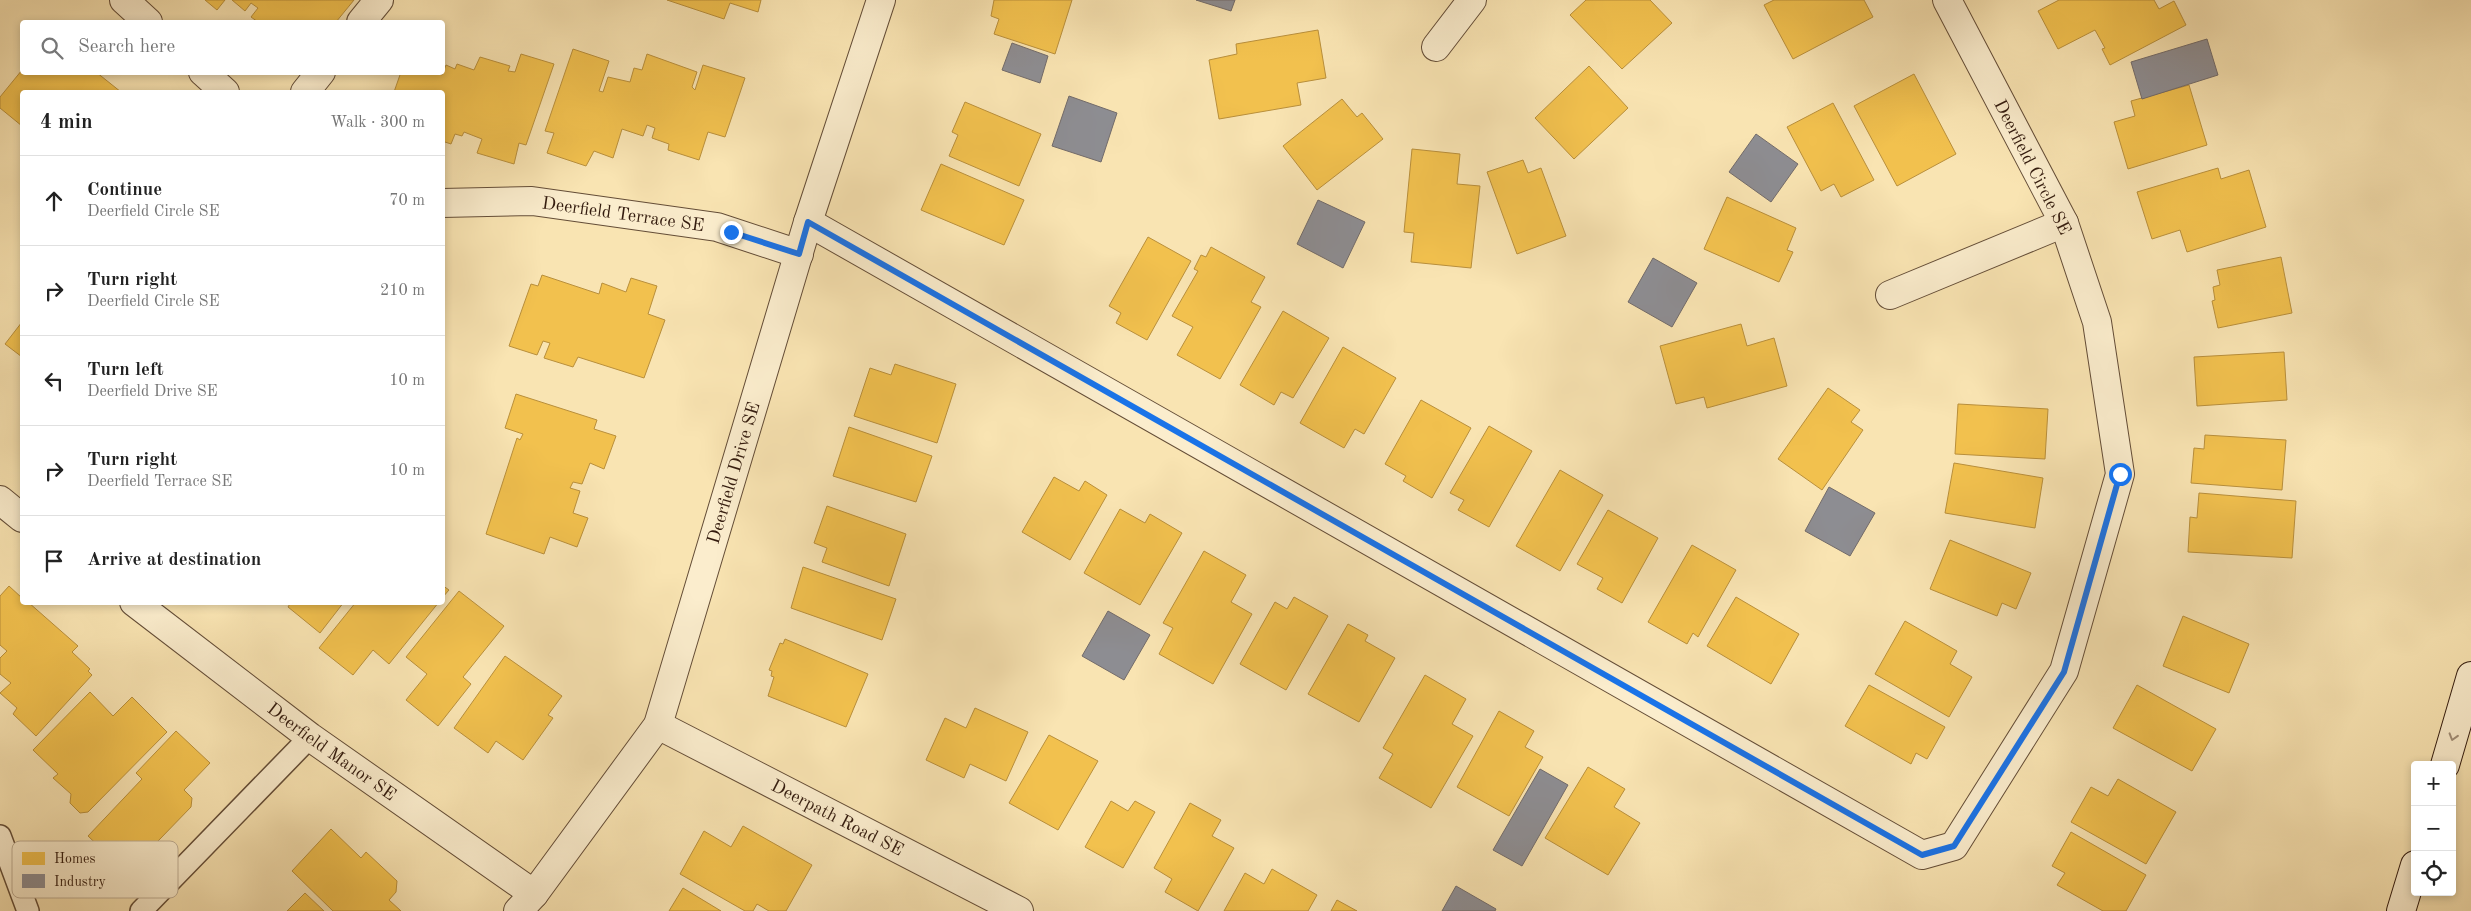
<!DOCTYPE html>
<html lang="en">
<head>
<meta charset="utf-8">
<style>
	:root { --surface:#fff; --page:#f6f6f6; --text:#222; --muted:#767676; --line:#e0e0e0 }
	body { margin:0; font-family:"Old Standard TT",serif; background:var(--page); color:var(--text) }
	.controls { position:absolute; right:15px; bottom:15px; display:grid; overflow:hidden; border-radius:5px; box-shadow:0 2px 8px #0003 }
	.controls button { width:45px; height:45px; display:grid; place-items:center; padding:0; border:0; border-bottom:1px solid var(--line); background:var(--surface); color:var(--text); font:25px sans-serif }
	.stop { position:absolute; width:15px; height:15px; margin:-11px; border:4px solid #1a73e8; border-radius:50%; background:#fff }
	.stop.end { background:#1a73e8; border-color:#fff; box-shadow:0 1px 5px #0008 }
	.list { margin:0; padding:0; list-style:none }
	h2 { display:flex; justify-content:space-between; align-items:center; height:65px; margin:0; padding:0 20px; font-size:21px }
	h2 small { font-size:16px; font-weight:400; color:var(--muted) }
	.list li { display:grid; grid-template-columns:32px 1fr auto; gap:15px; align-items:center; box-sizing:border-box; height:90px; padding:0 20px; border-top:1px solid var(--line) }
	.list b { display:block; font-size:19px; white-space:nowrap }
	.list p { margin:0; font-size:16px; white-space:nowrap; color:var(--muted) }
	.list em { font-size:16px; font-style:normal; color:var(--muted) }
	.icon { flex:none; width:28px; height:28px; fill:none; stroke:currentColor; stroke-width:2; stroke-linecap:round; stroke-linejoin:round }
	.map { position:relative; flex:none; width:2471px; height:911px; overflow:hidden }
	.search { position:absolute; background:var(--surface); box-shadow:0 2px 8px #0003; left:20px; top:20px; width:425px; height:55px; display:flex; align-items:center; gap:12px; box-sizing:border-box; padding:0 18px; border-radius:5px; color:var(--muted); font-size:19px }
	.panel { position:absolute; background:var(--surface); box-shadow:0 2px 8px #0003; left:20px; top:90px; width:425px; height:515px; border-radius:5px }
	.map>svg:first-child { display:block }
	.homes { fill:#f2c14e; stroke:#b98f3b }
	.industry { fill:#8d8d92; stroke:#726b6a }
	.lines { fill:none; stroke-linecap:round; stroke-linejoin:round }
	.service-casing { stroke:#644d37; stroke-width:24 }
	.minor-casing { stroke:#644d37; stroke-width:30 }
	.secondary-casing { stroke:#331b0e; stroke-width:30 }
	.service { stroke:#fbedcd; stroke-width:21 }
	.minor { stroke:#fbedcd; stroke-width:28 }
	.secondary { stroke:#fbedcd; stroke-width:28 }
	.oneway { stroke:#a18e77 }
	.route { stroke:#1a73e8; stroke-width:6 }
	.labels { text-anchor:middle; stroke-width:5; stroke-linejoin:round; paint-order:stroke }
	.street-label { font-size:18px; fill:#331b0e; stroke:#fbedcd }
	.key { fill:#fbedcd; stroke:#bfae94; stroke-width:1 }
	.key-label { font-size:14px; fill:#331b0e }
</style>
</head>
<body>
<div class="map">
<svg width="2471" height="911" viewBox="0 0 2471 911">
	<rect width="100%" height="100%" fill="#f9e4b2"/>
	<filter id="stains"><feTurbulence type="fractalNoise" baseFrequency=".004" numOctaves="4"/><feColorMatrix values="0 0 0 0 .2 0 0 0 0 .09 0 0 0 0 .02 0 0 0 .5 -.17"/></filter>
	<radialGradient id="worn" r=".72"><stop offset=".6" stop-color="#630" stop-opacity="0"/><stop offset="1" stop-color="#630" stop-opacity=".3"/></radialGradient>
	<path class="homes" d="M 205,0 L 225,0 L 217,10 Z
		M 232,0 L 354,0 L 336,22 L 258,22 L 251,17 L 258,8 L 251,3 L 245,11 Z
		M 667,0 L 761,0 L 758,12 L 730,3 L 724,19 Z
		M 994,0 L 1072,0 L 1055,54 L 994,34 L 999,19 L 991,16 Z
		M 1586,0 L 1650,0 L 1672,23 L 1622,69 L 1570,15 Z
		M 1774,0 L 1864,0 L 1873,17 L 1793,59 L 1764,5 Z
		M 2059,0 L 2154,0 L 2159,9 L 2174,1 L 2186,25 L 2110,65 L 2102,49 L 2105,48 L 2095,30 L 2058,49 L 2038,11 Z
		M 1318,30 L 1326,78 L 1297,83 L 1301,105 L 1219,119 L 1209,60 L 1237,54 L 1236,44 Z
		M 573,49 L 609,61 L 599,91 L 603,92 L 608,77 L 630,82 L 634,68 L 642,70 L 647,54 L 697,72 L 692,87 L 695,90 L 703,65 L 745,78 L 725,137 L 708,132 L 699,160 L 668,150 L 669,144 L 652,138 L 655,128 L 647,125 L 643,136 L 622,129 L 613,158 L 594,151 L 586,166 L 547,153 L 554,133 L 545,131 Z
		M 521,54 L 554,64 L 526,145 L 519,143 L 514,164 L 477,153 L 482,139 L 464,132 L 462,136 L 455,134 L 451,144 L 442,141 L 442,92 L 394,92 L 401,72 L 434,72 L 442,75 L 446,65 L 455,69 L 457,64 L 474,70 L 480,57 L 510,66 L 508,71 L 515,72 Z
		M 1589,66 L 1628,108 L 1574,159 L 1535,118 Z
		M 22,70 L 22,72 L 96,72 L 121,92 L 22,92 L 22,126 L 0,108 L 0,97 Z
		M 1914,74 L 1956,154 L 1897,186 L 1854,106 Z
		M 2189,85 L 2207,145 L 2128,169 L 2114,122 L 2135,116 L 2131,101 Z
		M 1342,99 L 1357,117 L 1362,113 L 1383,139 L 1317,190 L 1283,146 Z
		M 965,102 L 1041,134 L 1019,186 L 949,156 L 958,135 L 952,132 Z
		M 1833,103 L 1874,180 L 1841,197 L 1834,184 L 1821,191 L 1787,127 Z
		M 1412,149 L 1460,154 L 1457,184 L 1480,186 L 1471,268 L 1411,262 L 1414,233 L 1404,232 Z
		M 1523,160 L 1528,173 L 1541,168 L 1566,236 L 1517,254 L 1487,172 Z
		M 941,164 L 1024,200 L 1004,245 L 921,210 Z
		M 2218,168 L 2221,179 L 2249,170 L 2266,227 L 2187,252 L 2180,230 L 2152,239 L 2137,192 Z
		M 1727,197 L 1796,228 L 1787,250 L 1793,252 L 1779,282 L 1704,249 Z
		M 1148,237 L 1191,261 L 1147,340 L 1116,323 L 1121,313 L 1109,306 Z
		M 1211,247 L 1265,277 L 1251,302 L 1261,307 L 1220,379 L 1177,355 L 1193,327 L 1172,316 L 1198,271 L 1194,269 L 1201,255 L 1206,257 Z
		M 2281,257 L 2292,313 L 2218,328 L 2212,301 L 2215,300 L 2213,287 L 2220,285 L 2217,270 Z
		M 542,275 L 599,294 L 602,283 L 626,292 L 631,278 L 657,286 L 648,314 L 665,320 L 644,378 L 578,357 L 573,367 L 544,358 L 550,343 L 543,341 L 537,355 L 509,346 L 531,284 L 538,286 Z
		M 1283,311 L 1329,338 L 1293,398 L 1281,392 L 1274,405 L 1240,385 Z
		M 22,322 L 22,357 L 5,344 Z
		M 1741,324 L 1747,346 L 1774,338 L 1787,386 L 1707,408 L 1704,397 L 1676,404 L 1660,346 Z
		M 1343,347 L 1396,378 L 1364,434 L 1355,429 L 1344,448 L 1300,423 Z
		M 2284,352 L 2287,400 L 2197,406 L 2194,357 Z
		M 895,364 L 956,384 L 937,443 L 854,416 L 870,368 L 891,375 Z
		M 1828,388 L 1860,410 L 1851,422 L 1863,430 L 1822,490 L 1778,459 Z
		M 516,394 L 597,420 L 594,429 L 616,436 L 604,469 L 590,463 L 582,484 L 573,482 L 570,488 L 580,491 L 573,513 L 588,518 L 577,547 L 550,537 L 544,554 L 486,534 L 517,438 L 520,440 L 523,434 L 505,428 Z
		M 1421,400 L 1471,428 L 1432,498 L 1403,481 L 1406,476 L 1385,464 Z
		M 1958,404 L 2048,409 L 2045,459 L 1955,454 Z
		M 1489,426 L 1532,451 L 1489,527 L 1458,510 L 1464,500 L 1450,493 Z
		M 849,427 L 932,456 L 916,502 L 833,476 Z
		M 2205,435 L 2286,440 L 2282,490 L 2191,483 L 2194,448 L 2204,449 Z
		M 1954,463 L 2043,478 L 2035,528 L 1945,513 Z
		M 1560,470 L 1603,495 L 1560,571 L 1516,546 Z
		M 1054,477 L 1079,491 L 1085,481 L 1107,495 L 1070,560 L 1022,532 Z
		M 2199,493 L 2296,501 L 2292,558 L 2188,552 L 2190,517 L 2197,518 Z
		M 827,506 L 906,534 L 889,586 L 822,562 L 827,548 L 814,543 Z
		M 1120,509 L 1145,523 L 1150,514 L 1182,533 L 1140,605 L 1084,573 Z
		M 1608,510 L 1658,538 L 1622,603 L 1597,589 L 1603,578 L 1577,564 Z
		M 1950,540 L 2031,573 L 2016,609 L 2002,603 L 1997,616 L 1930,589 Z
		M 1692,545 L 1736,570 L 1698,637 L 1693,633 L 1687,644 L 1648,622 Z
		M 1204,551 L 1246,575 L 1231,602 L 1252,614 L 1213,684 L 1159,654 L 1173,628 L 1163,623 Z
		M 803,567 L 896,599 L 882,640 L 791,608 Z
		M 442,585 L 449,590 L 442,598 Z
		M 9,586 L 22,598 L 22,602 L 28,602 L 78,646 L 72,652 L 90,669 L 88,671 L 92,675 L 36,736 L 13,714 L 17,708 L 0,693 L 11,683 L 0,674 L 0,658 L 7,651 L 0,645 L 0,596 Z
		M 459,591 L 504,626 L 463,677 L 471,684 L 438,726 L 406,700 L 427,674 L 406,657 Z
		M 1294,597 L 1328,616 L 1286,690 L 1240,664 L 1275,602 L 1287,609 Z
		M 1736,597 L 1799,634 L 1771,684 L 1707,646 Z
		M 291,602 L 344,602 L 320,633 L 288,607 Z
		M 356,602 L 439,602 L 389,664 L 373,650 L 353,675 L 319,648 Z
		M 2183,616 L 2249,644 L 2229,693 L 2163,666 Z
		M 1905,621 L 1957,651 L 1950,664 L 1972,677 L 1949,717 L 1875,674 Z
		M 1348,624 L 1368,635 L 1365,641 L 1395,658 L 1359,722 L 1308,694 Z
		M 785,639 L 868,674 L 846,727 L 768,696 L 774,677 L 771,676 L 772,671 L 769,670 L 780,643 L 783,644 Z
		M 505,656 L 562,696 L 548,715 L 553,718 L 523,760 L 496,741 L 488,753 L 454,728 Z
		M 1425,675 L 1466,699 L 1452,724 L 1473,736 L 1431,808 L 1379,778 L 1393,754 L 1383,748 Z
		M 1869,685 L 1945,727 L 1927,759 L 1916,753 L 1911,764 L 1845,726 Z
		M 2137,685 L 2216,729 L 2192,771 L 2113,728 Z
		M 90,692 L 113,716 L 132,697 L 167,732 L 88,812 L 80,813 L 70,803 L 71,794 L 53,778 L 58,774 L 33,750 Z
		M 975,708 L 1028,732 L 1006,781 L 970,764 L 964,778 L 926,760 L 945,718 L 966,728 Z
		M 1499,711 L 1534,731 L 1525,747 L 1543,757 L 1509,816 L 1457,787 Z
		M 176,731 L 210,763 L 184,790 L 192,798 L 191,807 L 127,873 L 88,836 L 142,779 L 136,773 Z
		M 1049,735 L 1098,761 L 1058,830 L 1009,803 Z
		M 1588,767 L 1625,789 L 1614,807 L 1640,823 L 1608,875 L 1545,838 Z
		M 2118,779 L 2176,812 L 2146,864 L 2071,822 L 2091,787 L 2108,796 Z
		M 1111,801 L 1128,811 L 1135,801 L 1155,812 L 1123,868 L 1085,847 Z
		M 1190,803 L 1221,820 L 1212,836 L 1234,848 L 1198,911 L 1165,892 L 1172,879 L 1154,868 Z
		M 743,826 L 812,865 L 786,911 L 769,911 L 757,904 L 753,911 L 745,911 L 680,874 L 704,831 L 731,847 Z
		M 331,829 L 361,858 L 366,852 L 397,881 L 396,892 L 389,900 L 401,911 L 333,911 L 292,871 Z
		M 2071,832 L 2146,875 L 2126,911 L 2103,911 L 2057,885 L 2065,873 L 2052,866 Z
		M 1272,869 L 1317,895 L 1308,911 L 1224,911 L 1245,873 L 1264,884 Z
		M 683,888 L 721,911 L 669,911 Z
		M 305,893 L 324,911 L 287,911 Z
		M 1337,900 L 1357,911 L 1331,911 Z"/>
	<path class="industry" d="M 1196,0 L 1235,0 L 1231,11 Z
		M 2207,39 L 2218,75 L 2142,99 L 2131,62 Z
		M 1012,43 L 1048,56 L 1040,83 L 1002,70 Z
		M 1069,96 L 1117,113 L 1101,162 L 1052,146 Z
		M 1756,134 L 1798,164 L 1771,202 L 1729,172 Z
		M 1318,200 L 1365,222 L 1343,268 L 1297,244 Z
		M 1653,258 L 1697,283 L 1672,327 L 1628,302 Z
		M 1829,487 L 1875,513 L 1850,556 L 1805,531 Z
		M 1108,611 L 1150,635 L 1124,680 L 1082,656 Z
		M 1540,769 L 1568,785 L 1522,866 L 1493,850 Z
		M 1456,886 L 1496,909 L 1495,911 L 1442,911 Z"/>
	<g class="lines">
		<defs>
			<path id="service" d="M 0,836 L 28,911
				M 141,911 L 310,737"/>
			<g id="minor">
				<path d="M 124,0 L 148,22"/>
				<path d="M 361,22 L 379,0"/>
				<path d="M 1436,47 L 1472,0"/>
				<path d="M 203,72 L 225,92"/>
				<path d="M 305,92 L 321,72"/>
				<path id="s1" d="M 442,203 L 532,201 L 717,227 L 799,254"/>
				<path d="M 808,222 L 1922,855 L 1954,846 L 2064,671 L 2120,474 L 2097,322 L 2064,223 L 1947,0"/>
				<path d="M 1890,295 L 2064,223"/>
				<path d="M 0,500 L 22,518"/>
				<path id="s2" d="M 134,602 L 310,737 L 534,894"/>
				<path id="s3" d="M 658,725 L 1019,911"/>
				<path id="s4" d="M 518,911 L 534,894 L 658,725 L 808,222 L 881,0"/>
			</g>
			<path id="secondary" d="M 2445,765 L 2471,676
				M 2401,911 L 2415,865"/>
		</defs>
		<use href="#service" class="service-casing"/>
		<use href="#minor" class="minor-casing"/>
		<use href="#secondary" class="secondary-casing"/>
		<use href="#service" class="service"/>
		<use href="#minor" class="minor"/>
		<use href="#secondary" class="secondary"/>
	</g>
	<defs><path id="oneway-chevron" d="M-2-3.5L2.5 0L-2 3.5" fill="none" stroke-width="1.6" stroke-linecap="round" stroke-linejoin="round" transform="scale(1.25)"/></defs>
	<use class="oneway" href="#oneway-chevron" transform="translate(2453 737) rotate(107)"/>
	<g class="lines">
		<path class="route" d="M 731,232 L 799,254 L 808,222 L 1922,855 L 1954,846 L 2064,672 L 2120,474"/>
	</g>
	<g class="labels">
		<g class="street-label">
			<text transform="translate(2033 167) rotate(63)" y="6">Deerfield Circle SE</text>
			<text dy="6" stroke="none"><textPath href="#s1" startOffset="182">Deerfield Terrace SE</textPath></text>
			<text dy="6" stroke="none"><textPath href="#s4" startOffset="496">Deerfield Drive SE</textPath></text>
			<text dy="6" stroke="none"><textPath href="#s2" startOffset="248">Deerfield Manor SE</textPath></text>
			<text dy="6" stroke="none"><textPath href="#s3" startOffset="202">Deerpath Road SE</textPath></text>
		</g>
	</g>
	<rect x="12" y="841" width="166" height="57" rx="8" class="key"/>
	<rect x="22" y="852" width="23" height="13" fill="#f2c14e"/>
	<rect x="22" y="874" width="23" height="14" fill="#8d8d92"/>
	<g class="key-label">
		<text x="54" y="863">Homes</text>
		<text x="54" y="886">Industry</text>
	</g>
	<rect width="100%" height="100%" filter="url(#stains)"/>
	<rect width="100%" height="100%" fill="url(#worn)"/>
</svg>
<div class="controls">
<button>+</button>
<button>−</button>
<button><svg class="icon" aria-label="locate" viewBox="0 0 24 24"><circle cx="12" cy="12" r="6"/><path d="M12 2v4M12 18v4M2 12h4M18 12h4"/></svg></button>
</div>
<div class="stop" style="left:2120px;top:474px"></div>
<div class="stop end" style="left:731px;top:232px"></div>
<div class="search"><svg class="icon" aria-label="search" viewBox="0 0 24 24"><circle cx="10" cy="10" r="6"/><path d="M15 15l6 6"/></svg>Search here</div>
<section class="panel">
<h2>4 min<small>Walk · 300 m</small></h2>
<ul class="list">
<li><svg class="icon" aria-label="ahead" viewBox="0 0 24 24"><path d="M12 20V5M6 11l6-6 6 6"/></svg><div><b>Continue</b><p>Deerfield Circle SE</p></div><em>70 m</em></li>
<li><svg class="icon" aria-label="right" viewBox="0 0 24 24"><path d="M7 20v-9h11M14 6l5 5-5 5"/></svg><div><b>Turn right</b><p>Deerfield Circle SE</p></div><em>210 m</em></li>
<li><svg class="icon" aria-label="left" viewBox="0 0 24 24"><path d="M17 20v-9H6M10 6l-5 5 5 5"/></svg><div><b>Turn left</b><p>Deerfield Drive SE</p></div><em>10 m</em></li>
<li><svg class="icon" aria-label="right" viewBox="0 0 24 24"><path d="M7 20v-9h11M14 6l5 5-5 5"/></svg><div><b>Turn right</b><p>Deerfield Terrace SE</p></div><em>10 m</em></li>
<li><svg class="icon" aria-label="arrive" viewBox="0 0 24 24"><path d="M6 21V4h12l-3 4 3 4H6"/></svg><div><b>Arrive at destination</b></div></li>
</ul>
</section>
</div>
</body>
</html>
